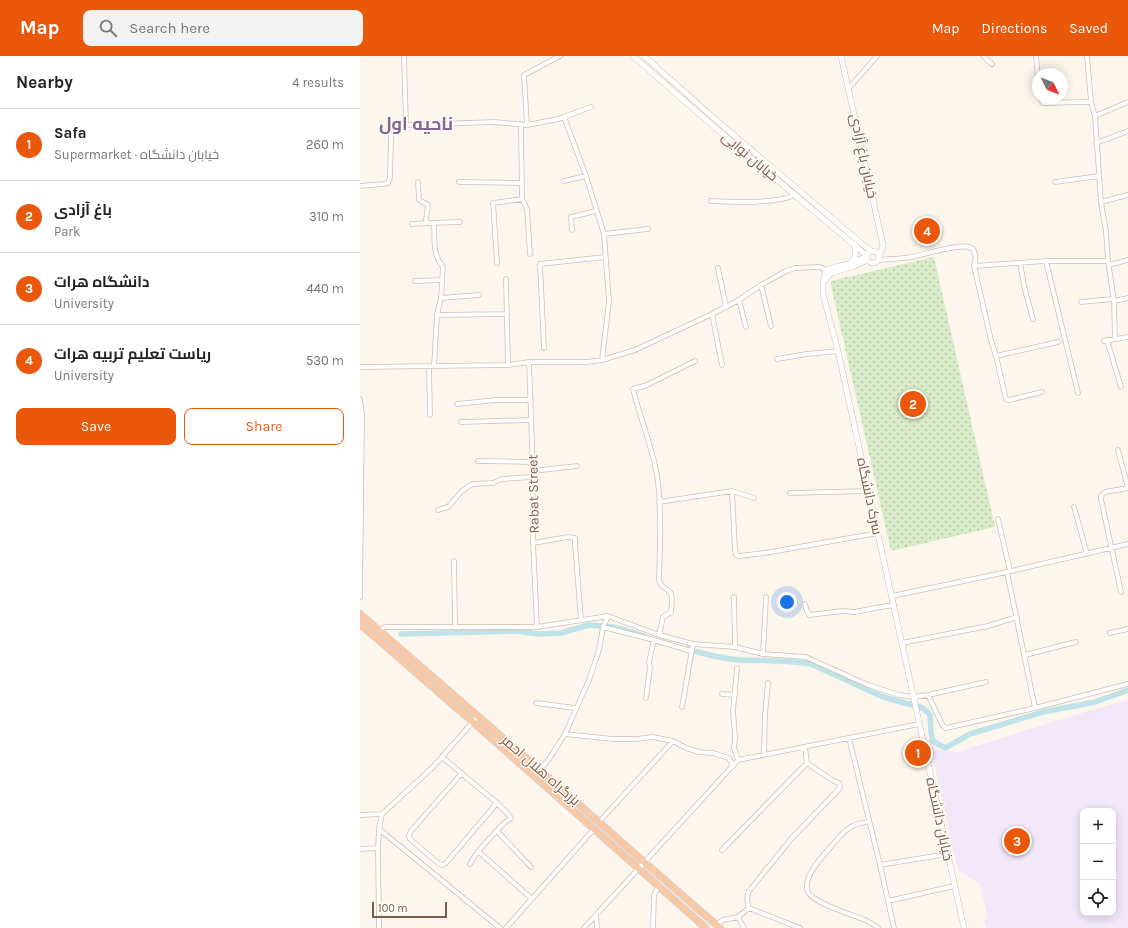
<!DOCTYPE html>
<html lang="en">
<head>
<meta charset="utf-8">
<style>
	:root { --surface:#fff; --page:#f2f2f2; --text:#222; --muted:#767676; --line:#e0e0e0; --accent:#ea580c }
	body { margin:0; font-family:Karla,Cairo,sans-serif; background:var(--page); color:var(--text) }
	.controls { position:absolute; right:12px; bottom:12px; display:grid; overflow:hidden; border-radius:8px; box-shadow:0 2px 10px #0003 }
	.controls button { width:36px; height:36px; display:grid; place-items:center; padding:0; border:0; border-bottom:1px solid var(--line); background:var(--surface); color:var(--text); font:20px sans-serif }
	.compass { position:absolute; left:672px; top:12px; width:36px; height:36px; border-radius:50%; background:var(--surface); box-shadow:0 2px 10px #0003; rotate:133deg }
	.scale { position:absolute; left:12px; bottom:10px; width:75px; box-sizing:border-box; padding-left:4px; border:2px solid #7a5c4d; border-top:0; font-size:11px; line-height:14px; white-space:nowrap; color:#7a5c4d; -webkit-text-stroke:3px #fffaf3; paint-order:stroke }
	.you { position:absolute; left:427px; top:546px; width:14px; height:14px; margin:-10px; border:3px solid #fff; border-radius:50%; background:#1a73e8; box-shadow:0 0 0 6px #1a73e833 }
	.badge { display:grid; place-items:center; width:26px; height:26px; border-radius:50%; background:var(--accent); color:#fff; font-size:13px; font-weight:700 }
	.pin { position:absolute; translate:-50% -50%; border:2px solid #fff; box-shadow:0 1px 4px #0006 }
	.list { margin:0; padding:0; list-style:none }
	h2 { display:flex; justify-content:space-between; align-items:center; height:52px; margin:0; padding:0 16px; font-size:17px }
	h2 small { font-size:13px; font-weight:400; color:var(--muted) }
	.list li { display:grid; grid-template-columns:26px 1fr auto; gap:12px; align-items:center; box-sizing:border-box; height:72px; padding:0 16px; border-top:1px solid var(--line) }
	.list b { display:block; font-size:15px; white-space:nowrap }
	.list p { margin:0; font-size:13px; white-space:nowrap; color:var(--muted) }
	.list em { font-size:13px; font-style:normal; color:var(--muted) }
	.actions { display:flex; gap:8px; padding:12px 16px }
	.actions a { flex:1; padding:9px 0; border:1px solid var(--accent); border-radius:8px; text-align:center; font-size:14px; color:var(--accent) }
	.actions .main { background:var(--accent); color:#fff }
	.icon { flex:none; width:22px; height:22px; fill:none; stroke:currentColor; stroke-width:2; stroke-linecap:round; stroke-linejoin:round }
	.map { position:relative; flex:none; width:768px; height:872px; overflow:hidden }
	header { display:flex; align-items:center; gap:24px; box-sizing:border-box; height:56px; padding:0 20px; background:var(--accent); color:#fff }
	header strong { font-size:19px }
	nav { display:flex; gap:22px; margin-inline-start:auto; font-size:14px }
	.search { width:280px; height:36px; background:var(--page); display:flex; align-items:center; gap:10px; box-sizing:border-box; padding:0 14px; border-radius:8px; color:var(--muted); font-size:15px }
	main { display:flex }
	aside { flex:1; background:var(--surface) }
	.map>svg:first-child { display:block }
	.education { fill:#f3e8fa; fill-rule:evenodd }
	.park { fill:url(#park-dots) }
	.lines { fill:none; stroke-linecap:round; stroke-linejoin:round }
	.canal { stroke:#bfe3e8; stroke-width:5.5 }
	.minor-casing { stroke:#d1beb0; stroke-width:5.5 }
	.tertiary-casing { stroke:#d1beb0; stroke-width:6 }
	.trunk-casing { stroke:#dad1cd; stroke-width:8 }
	.minor { stroke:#fff; stroke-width:4 }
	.tertiary { stroke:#fff; stroke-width:5 }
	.trunk { stroke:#f9c8a4; stroke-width:6 }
	.labels { text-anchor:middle; stroke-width:3; stroke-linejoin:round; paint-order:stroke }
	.street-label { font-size:14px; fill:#7a5c4d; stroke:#fffaf3 }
	.district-label { font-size:18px; font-weight:bold; fill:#846695; stroke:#fffaf3 }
</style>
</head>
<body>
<header>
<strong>Map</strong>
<div class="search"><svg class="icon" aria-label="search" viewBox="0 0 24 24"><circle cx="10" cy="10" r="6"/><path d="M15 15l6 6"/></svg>Search here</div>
<nav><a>Map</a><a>Directions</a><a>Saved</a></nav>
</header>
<main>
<aside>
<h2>Nearby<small>4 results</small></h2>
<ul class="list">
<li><span class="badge">1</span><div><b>Safa</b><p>Supermarket · خیابان دانشگاه</p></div><em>260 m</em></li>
<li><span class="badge">2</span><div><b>باغ آزادی</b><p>Park</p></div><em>310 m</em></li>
<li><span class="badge">3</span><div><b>دانشگاه هرات</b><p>University</p></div><em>440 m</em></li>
<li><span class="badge">4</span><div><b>ریاست تعلیم تربیه هرات</b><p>University</p></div><em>530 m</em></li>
</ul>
<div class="actions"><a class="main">Save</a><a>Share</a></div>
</aside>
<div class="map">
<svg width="768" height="872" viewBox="0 0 768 872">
	<defs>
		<pattern id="park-dots" width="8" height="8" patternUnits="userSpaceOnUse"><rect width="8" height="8" fill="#d8ecc9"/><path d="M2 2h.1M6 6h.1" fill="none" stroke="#b4c2a5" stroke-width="1.8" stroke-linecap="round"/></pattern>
	</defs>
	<rect width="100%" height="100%" fill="#fdf6ec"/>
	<path class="education" d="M 768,644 L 768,872 L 626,872 L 624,864 L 628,863 L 620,828 L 598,815 L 571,693 L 597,696 L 738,652 ZM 723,755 L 753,755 L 753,857 L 723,857 Z"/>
	<path class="park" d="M 574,201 L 635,471 L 531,495 L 470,225 Z"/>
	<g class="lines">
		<path class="canal" d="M 41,578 L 157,575 L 178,578 L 201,577 L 229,569 L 252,571 L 266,574 L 284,580
			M 327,593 C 344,598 363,603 381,604 C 404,605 428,604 451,608 L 523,641 L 563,652 L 570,659 L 571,676 L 573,685 L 585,692 L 610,678 L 683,656 L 735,646 L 768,634"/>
		<defs>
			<path id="minor" d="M 44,0 L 46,69 L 135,66 L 167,69
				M 200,0 L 164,19 L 167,69 L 199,63 L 204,61 L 226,120 L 244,178 L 249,245 L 242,304
				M 623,0 L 632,8
				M 676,0 L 678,21
				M 727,0 L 731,46 L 735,60 L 741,146 L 746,176 L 748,205 L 754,245 L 755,283
				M 489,32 L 517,0
				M 680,42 L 683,47 L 686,47 L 722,46 L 731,46
				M 735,60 L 768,46
				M 204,61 L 231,51
				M 161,68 L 162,143 L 167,153 L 170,198
				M 736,87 L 768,75
				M 204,125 L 226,120
				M 58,126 L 59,144 L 68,149 L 66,164 L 68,167 L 100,166
				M 99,126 L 162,127
				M 695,126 L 739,120
				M 0,130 L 23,128 L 28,127 L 30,122 L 31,79
				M 351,145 C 376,146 414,148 436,139
				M 741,146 L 768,139
				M 52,168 L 68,167
				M 212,174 L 211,161 L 236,155
				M 244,178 L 288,173
				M 519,204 C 527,203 536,203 544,202 C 559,201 597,187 609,191 C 617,193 616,204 614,210 L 686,205 L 748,205
				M 686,205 L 718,337
				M 137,207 L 133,147 L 162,143
				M 660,207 L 665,234 L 673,263
				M 749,209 L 768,204
				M 614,210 L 631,284 L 635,297 L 636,300 L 646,343 L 649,344 L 682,336
				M 358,212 L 366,251
				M 146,223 L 148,309
				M 55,225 L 82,224
				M 401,229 L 411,270
				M 81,242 L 119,239
				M 379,244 L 386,271
				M 754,245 L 768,242
				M 721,246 L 753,243
				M 352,258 L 362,309
				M 77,259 L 147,258
				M 747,284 L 761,331
				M 744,285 L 768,281
				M 184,292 L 180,208 L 245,201
				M 636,300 L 698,286
				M 417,303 L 447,298 L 478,295
				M 169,306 L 173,415 L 173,487 L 177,571
				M 69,310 L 70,359
				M 74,310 L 77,259 L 81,242 L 83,211 C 72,198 75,183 74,167
				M 0,311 L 148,309 L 169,306 L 227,306 L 242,304 L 275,294 L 352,258 L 379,244 L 401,229 L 426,215 L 435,212 L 460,211 L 469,216
				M 0,343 L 2,359 L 0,541
				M 97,348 L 136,344 L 171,344
				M 101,366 L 171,364
				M 758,394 L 768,432
				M 118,405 L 172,406
				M 173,415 L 217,410
				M 372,435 L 375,494 L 376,499 L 379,500 L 405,497 L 518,477
				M 430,437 L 509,435
				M 299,446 L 372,435 L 394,442
				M 714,451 L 727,498
				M 78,454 L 88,451 L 102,435 L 112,428 L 133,427 L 142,423 L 173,421
				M 638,463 L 650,515
				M 173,487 L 208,481 L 215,482 L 215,488 L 221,564
				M 94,505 L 95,570
				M 647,516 L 675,652
				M 761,536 L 741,443 L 741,440 L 745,436 L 768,432
				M 532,540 L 647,516 L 768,488
				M 374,541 L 375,591
				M 445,548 L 447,555 L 449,559 L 483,555 L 495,556 L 515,552 L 534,549
				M 243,571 L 294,584 L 331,595
				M 18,575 L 25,571 L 177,571 L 248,560 L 299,579 L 333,588 L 375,591 L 403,598 L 446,601 L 508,629 L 539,639 L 553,641 L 568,639 L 626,626
				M 750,577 L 768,573
				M 299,579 L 303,561 L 311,556 C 311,551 314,541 310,536 C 304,530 303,534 299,524 C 300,489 302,454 297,419 C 292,390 280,362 273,333 L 287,329 L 335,305
				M 542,587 L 628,570 L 657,561
				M 403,598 L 406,541
				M 665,599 L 716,586
				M 377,612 L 373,655 L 375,681 L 374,692 L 378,704
				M 362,638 L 375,639
				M 568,639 L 583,670 L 586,672 L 675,652 L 768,628
				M 286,642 L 290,612 L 289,606 L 294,584
				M 176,647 L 215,652
				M 322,651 L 333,588
				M 205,678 L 253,683 L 276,683 L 293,681 L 313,685 L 326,692 L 339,696 L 353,697 L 369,702 L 373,710
				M 489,682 L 520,809 L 534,872
				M 404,699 L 405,658 L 408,627
				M 82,701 L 137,747 L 147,757 L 151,762 L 143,768 L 118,795 L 110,808
				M 180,714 L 189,703 L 205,678 L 229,624 L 239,594 L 243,571 L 248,560
				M 102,717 L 51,775 L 49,779 L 50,783 L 79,808 L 82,809 L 86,807 L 137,747
				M 0,759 L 22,758
				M 239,766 L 313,685
				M 509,766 C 488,767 481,779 468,794 C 460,803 442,823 448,836 C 453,847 493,859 505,864 C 510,866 514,869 518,872
				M 19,773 L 140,872
				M 137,775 L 171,811
				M 0,793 L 18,792
				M 362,794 L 447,707 L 445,691
				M 118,795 L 172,843
				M 520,809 L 587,798
				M 528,845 L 594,830
				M 389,852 C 387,846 386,841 389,835 L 431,783 L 479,733 L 480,730 L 479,727 L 472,724 L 447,707
				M 389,852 L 440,872
				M 236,859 L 237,872
				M 378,861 L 384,872
				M 356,869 L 363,864 L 378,861 L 389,852
				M 19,872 L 18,792 L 19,773 L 22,758 L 73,711 L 118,660
				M 146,872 L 234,773
				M 224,872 L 378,704 L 559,668
				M 293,872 L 294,839 L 299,830"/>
			<path id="tertiary" d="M 273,0 L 352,69 L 498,192 L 507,200 L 489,208 L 475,211 L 466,214 L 463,226 L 463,238 L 478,295 L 604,872
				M 284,0 L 356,64 L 502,188 L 511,195
				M 481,0 L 523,189 L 522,193 L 519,199
				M507 201a6 6 0 1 1 12 0a6 6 0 1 1-12 0Z
				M 491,206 C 497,201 496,195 494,188
				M 465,224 L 471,217 L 494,210 L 508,204"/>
			<path id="trunk" d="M 0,558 L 180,714 L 284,806 L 360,872
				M 0,568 L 113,666 L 346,872"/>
		</defs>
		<use href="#minor" class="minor-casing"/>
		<use href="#tertiary" class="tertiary-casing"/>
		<use href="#trunk" class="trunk-casing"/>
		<use href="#minor" class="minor"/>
		<use href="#tertiary" class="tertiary"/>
		<use href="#trunk" class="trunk"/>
	</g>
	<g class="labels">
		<g class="street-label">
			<text transform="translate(390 100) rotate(40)" y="5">خیابان نوایی</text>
			<text transform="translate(504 100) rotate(78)" y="5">خیابان باغ آزادی</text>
			<text transform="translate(173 438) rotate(-91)" y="5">Rabat Street</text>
			<text transform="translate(510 440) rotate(78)" y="5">سرک دانشگاه</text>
			<text transform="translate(181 714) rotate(41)" y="5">بزرگراه هلال احمر</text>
			<text transform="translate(580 763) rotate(78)" y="5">خیابان دانشگاه</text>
		</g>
		<g class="district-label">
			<text x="56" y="74">ناحیه اول</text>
		</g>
	</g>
</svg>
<div class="controls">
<button>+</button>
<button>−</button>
<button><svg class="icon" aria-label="locate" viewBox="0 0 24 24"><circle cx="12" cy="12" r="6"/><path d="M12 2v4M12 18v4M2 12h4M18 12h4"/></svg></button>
</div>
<svg class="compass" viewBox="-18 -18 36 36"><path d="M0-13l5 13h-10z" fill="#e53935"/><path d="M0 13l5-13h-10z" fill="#767676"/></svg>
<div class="scale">100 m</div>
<div class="you"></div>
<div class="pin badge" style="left:558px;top:697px">1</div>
<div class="pin badge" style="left:553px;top:348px">2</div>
<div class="pin badge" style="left:657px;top:785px">3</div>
<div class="pin badge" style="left:567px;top:175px">4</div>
</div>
</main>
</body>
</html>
